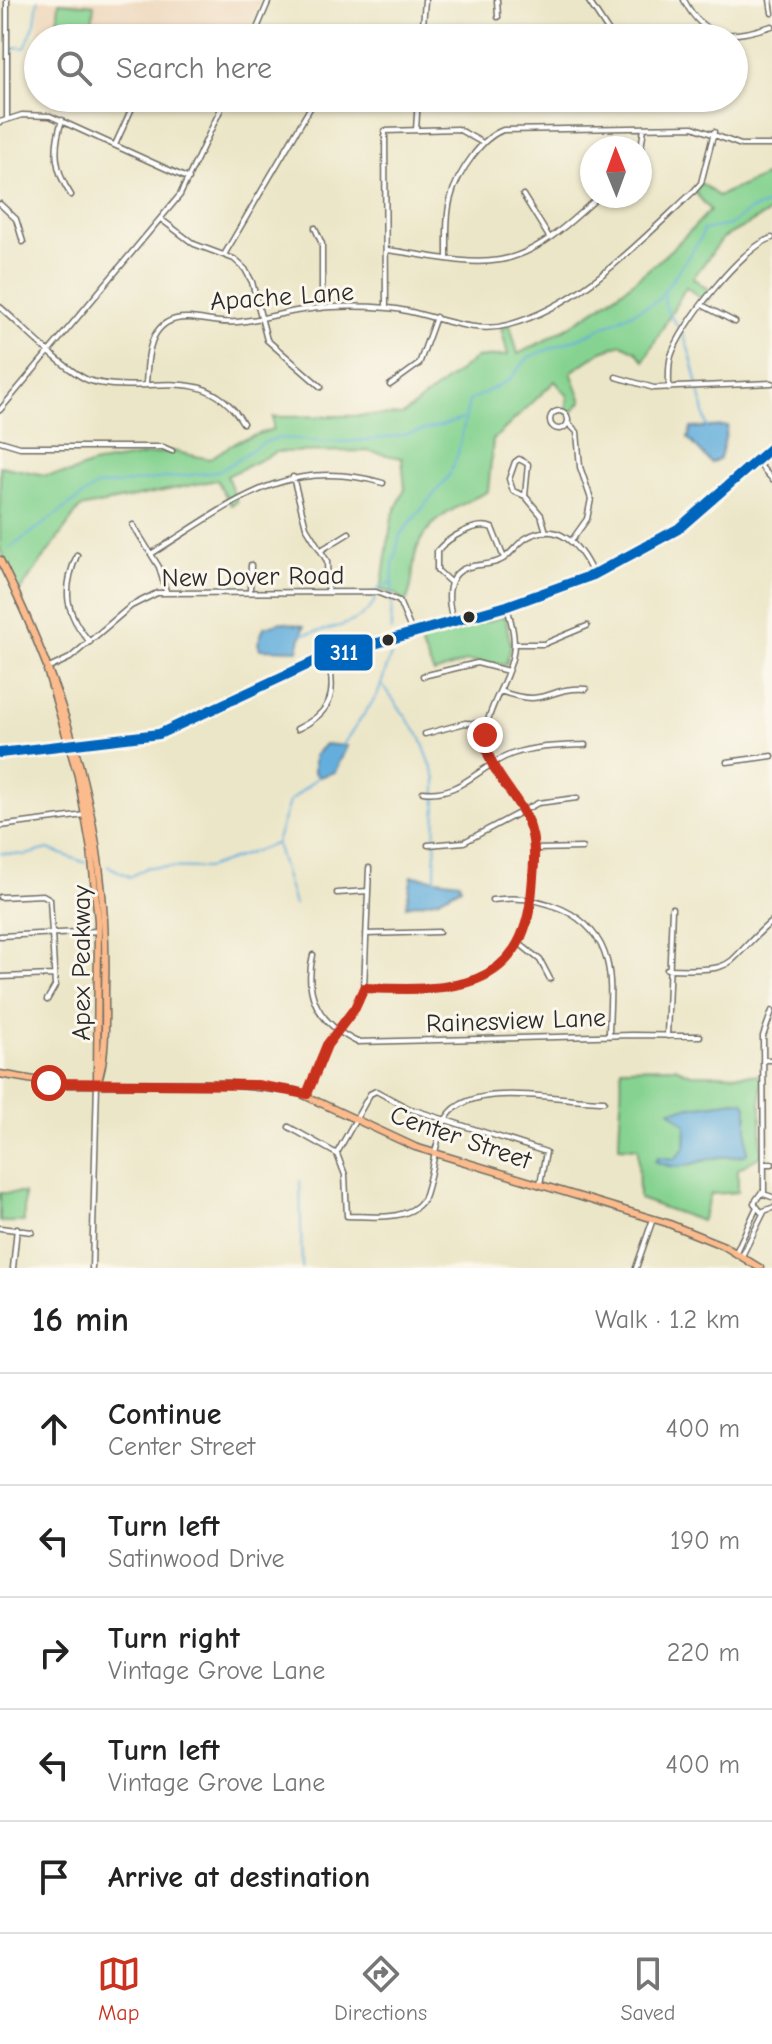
<!DOCTYPE html>
<html lang="en">
<head>
<meta charset="utf-8">
<style>
	:root { --surface:#fff; --page:#f6f6f6; --text:#222; --muted:#767676; --line:#e0e0e0; --accent:#c8321e }
	body { margin:0; font-family:"Comic Neue",sans-serif; background:var(--page); color:var(--text) }
	.compass { position:absolute; left:580px; top:136px; width:72px; height:72px; border-radius:50%; background:var(--surface); box-shadow:0 2px 6px #0004; rotate:359deg }
	.stop { position:absolute; width:24px; height:24px; margin:-18px; border:6px solid #c8321e; border-radius:50%; background:#fff }
	.stop.end { background:#c8321e; border-color:#fff; box-shadow:0 2px 8px #0008 }
	.list { margin:0; padding:0; list-style:none }
	h2 { display:flex; justify-content:space-between; align-items:center; height:104px; margin:0; padding:0 32px; font-size:34px }
	h2 small { font-size:26px; font-weight:400; color:var(--muted) }
	.list li { display:grid; grid-template-columns:52px 1fr auto; gap:24px; align-items:center; box-sizing:border-box; height:112px; padding:0 32px; border-top:2px solid var(--line) }
	.list b { display:block; font-size:30px; white-space:nowrap }
	.list p { margin:0; font-size:26px; white-space:nowrap; color:var(--muted) }
	.list em { font-size:26px; font-style:normal; color:var(--muted) }
	.icon { flex:none; width:44px; height:44px; fill:none; stroke:currentColor; stroke-width:2; stroke-linecap:round; stroke-linejoin:round }
	.map { position:relative; flex:none; width:772px; height:1268px; overflow:hidden }
	.search { position:absolute; background:var(--surface); box-shadow:0 2px 6px #0004; left:24px; right:24px; top:24px; height:88px; display:flex; align-items:center; gap:20px; box-sizing:border-box; padding:0 28px; border-radius:44px; color:var(--muted); font-size:30px }
	.sheet { height:664px; background:var(--surface) }
	nav { display:flex; justify-content:space-around; align-items:center; box-sizing:border-box; height:112px; border-top:2px solid var(--line); background:var(--surface); font-size:22px; color:var(--muted) }
	nav a { display:grid; justify-items:center; gap:4px }
	nav .on { color:var(--accent) }
	.map>svg:first-child { display:block }
	.built { fill:#eed7bb }
	.green { fill:#86d391; stroke:#587f5e; stroke-width:2 }
	.water { fill:#63aedc; stroke:#476c84; stroke-width:2 }
	.lines { fill:none; stroke-linecap:round; stroke-linejoin:round }
	.stream { stroke:#63aedc; stroke-width:2 }
	.minor-casing { stroke:#6f6c62; stroke-width:7 }
	.major-casing { stroke:#6f6c62; stroke-width:9 }
	.minor { stroke:#fff; stroke-width:4 }
	.major { stroke:#fbbb8c; stroke-width:6 }
	.bus-1-casing { stroke:#fbf7ec; stroke-width:16 }
	.bus-1 { stroke:#0065bd; stroke-width:10 }
	.route { stroke:#c8321e; stroke-width:10 }
	.bus-dot { fill:#2b2b2b; stroke:#fbf7ec; stroke-width:3 }
	.labels { text-anchor:middle; stroke-width:6; stroke-linejoin:round; paint-order:stroke }
	.street-label { font-size:26px; fill:#2b2b2b; stroke:#fbf7ec }
	.line-badge { stroke:#fbf7ec; stroke-width:3 }
	.badge-label { font-size:22px; text-anchor:middle; font-weight:bold; fill:#fff }
</style>
</head>
<body>
<div class="map">
<svg width="772" height="1268" viewBox="0 0 772 1268">
	<rect width="100%" height="100%" fill="#fbf7ec"/>
	<filter id="ink" filterUnits="userSpaceOnUse"><feTurbulence type="fractalNoise" baseFrequency=".0125" numOctaves="2"/><feDisplacementMap in="SourceGraphic" scale="16" xChannelSelector="R" yChannelSelector="G"/><feConvolveMatrix kernelMatrix="1 2 1 2 8 2 1 2 1" color-interpolation-filters="sRGB"/></filter>
	<filter id="wash" filterUnits="userSpaceOnUse"><feTurbulence type="fractalNoise" baseFrequency=".006" numOctaves="4" result="noise"/><feDisplacementMap in="SourceGraphic" scale="32" xChannelSelector="R" yChannelSelector="G"/><feGaussianBlur stdDeviation="1.8" result="paint"/><feColorMatrix in="noise" values="0 0 0 0 0 0 0 0 0 0 0 0 0 0 0 0 0 1.4 0 .05"/><feComposite in="paint" operator="in"/></filter>
	<g filter="url(#wash)">
		<rect width="100%" height="100%" fill="#ece6c8"/>
		<path class="built" d="M 39,0 L 260,0 L 244,38 L 38,38 L 36,76 Z"/>
		<path class="green" d="M 59,2 L 94,5 L 91,38 L 56,38 Z
			M 772,173 L 772,211 L 723,238 L 693,278 L 713,293 L 706,302 L 686,287 L 644,361 L 636,351 L 622,344 L 602,351 L 571,372 L 582,401 L 569,415 L 566,411 L 568,396 L 555,381 L 493,440 L 488,491 C 462,505 427,518 417,549 C 411,567 415,585 405,603 L 396,594 L 381,590 L 392,517 L 405,489 L 402,458 L 367,451 L 276,452 L 227,476 L 237,502 L 231,505 L 217,480 L 80,508 L 17,595 L 0,548 L 0,466 L 45,475 L 70,473 L 92,464 L 172,451 L 209,459 L 236,442 L 273,429 L 273,417 L 402,415 L 476,358 L 508,355 L 501,327 L 510,325 L 518,354 C 588,321 658,268 710,210 L 694,191 L 701,183 L 718,196 Z
			M 505,616 L 511,646 L 506,665 L 468,661 L 434,673 L 419,641 Z
			M 675,1067 L 691,1074 L 761,1075 L 761,1156 L 738,1169 L 738,1192 L 711,1194 L 701,1221 L 639,1199 L 638,1148 L 619,1147 C 619,1119 623,1096 621,1068 Z
			M 0,1193 L 24,1193 L 24,1222 L 0,1222 Z"/>
		<path class="water" d="M 728,426 L 720,458 L 711,463 L 688,438 L 691,428 Z
			M 282,622 L 304,626 L 298,650 L 260,649 L 258,643 L 264,627 Z
			M 325,744 L 347,746 L 335,772 L 319,777 L 314,772 L 314,756 Z
			M 412,876 L 459,882 L 461,887 L 439,899 L 406,906 Z
			M 735,1101 L 744,1102 L 747,1106 L 747,1154 C 737,1158 731,1156 720,1157 C 695,1160 682,1174 655,1161 L 658,1157 L 675,1159 L 685,1147 L 686,1125 L 670,1110 Z"/>
		<g class="lines">
			<path class="stream" d="M 10,52 L 16,47 L 25,48 L 35,23 L 38,0
				M 665,294 C 662,313 674,317 682,333 C 695,360 700,400 708,430
				M 10,548 L 96,486 L 217,472 C 238,463 253,444 275,439 C 291,436 307,442 324,442 C 374,442 415,435 462,419
				M 391,630 L 393,565 L 400,535 L 449,476 L 458,453 L 469,401 L 509,380 L 529,357 L 591,333 L 657,301 L 701,238 L 703,230 L 730,225 L 750,210 L 772,203
				M 303,634 C 323,631 358,625 371,607 C 375,602 376,594 379,588 L 392,582
				M 383,686 L 420,736 L 436,779 L 435,880
				M 342,746 L 378,694 L 393,648
				M 1,853 L 26,855 L 48,849 L 86,863
				M 108,866 L 130,877 L 148,867 L 207,868 L 275,844
				M 294,905 L 276,843 L 289,802 L 319,776
				M 300,1181 L 302,1268"/>
		</g>
	</g>
	<g filter="url(#ink)">
		<g class="lines">
			<defs>
				<path id="minor" d="M 7,0 L 7,118
					M 497,0 L 498,17
					M 588,0 L 613,38
					M 684,0 C 706,43 732,38 772,26
					M 770,0 L 772,13
					M 253,38 L 269,0
					M 422,38 L 425,0
					M 62,120 C 53,148 54,170 71,195
					M 0,122 L 22,115 L 50,116 L 189,179
					M 416,130 L 418,98
					M 115,145 L 132,108
					M 640,155 L 644,128
					M 523,195 L 549,237
					M 0,204 L 16,219 L 23,242
					M 162,220 L 194,244 L 234,259 L 245,269 L 252,282 L 267,340 L 321,387
					M 315,228 L 322,244 L 322,308
					M 387,250 C 422,254 464,266 500,260 C 538,254 572,221 599,196
					M 224,255 L 316,98
					M 447,257 C 447,211 445,192 474,154 C 482,144 490,135 503,130 L 693,127 L 741,145 L 772,145
					M 704,306 L 735,322
					M 0,307 C 20,324 69,375 91,381 C 147,397 205,360 243,423
					M 386,308 L 385,131 L 458,129 L 483,143
					M 616,377 L 654,388 L 772,383
					M 146,384 C 148,355 148,316 189,318 C 205,319 220,324 237,322 C 259,320 281,313 303,310 C 330,306 361,306 388,308 C 427,311 469,336 508,325 C 582,305 639,242 694,191 L 701,183 L 714,132
					M 390,385 L 419,364 L 436,317
					M 669,388 C 669,377 668,366 671,356 C 681,325 741,248 772,238
					M 0,410 L 180,195 L 226,98
					M550 420a9 9 0 1 1 18 0a9 9 0 1 1-18 0Z
					M 568,423 L 577,432 L 580,467 L 591,499 L 587,519 L 572,540
					M 0,441 L 20,447 L 163,447 L 172,451
					M 756,461 L 772,479
					M 293,477 L 306,527 L 327,561 L 328,592
					M 525,496 L 513,491 L 509,479 L 515,462 L 519,459 L 528,464 L 525,496 L 541,515 L 546,532
					M 133,525 L 159,567 L 166,591
					M 323,549 L 349,533
					M 151,554 C 231,505 284,455 383,483
					M 77,555 C 62,590 65,614 90,642
					M 450,582 L 437,570 L 437,551 C 448,538 476,521 492,528 L 504,558
					M 250,591 L 251,565
					M 453,621 C 447,600 444,571 473,566 C 484,564 493,565 503,559 C 512,553 517,544 526,538 C 558,519 580,546 592,572
					M 514,644 L 544,644 L 587,626
					M 47,669 L 70,658 L 131,606 L 157,593 L 376,592 L 399,601 L 412,632
					M 423,676 L 477,663 L 508,671
					M 500,691 C 548,709 548,686 586,689
					M 297,729 C 331,713 338,694 327,657
					M 425,734 L 465,723 L 487,724
					M 0,753 L 69,746
					M 727,762 L 772,756
					M 423,792 C 461,797 478,766 512,754 C 535,746 561,746 585,745
					M 0,826 L 85,815
					M 428,845 L 464,842 L 538,803 L 577,798
					M 534,849 L 582,848
					M 337,893 L 368,891
					M 0,897 L 43,895 L 50,899 L 55,986 L 47,1000
					M 492,900 C 538,893 594,911 607,961 C 613,984 609,1012 609,1036
					M 60,934 L 98,931
					M 366,934 L 439,932
					M 0,936 L 98,931
					M 520,944 L 540,960 L 550,979
					M 313,955 C 303,996 320,1024 357,1042 L 632,1035 L 700,1036
					M 667,969 C 743,972 721,965 772,921
					M 0,977 L 54,975
					M 364,988 C 445,991 524,993 532,892 C 534,870 537,847 529,826 C 520,797 490,777 486,746 C 481,714 508,685 513,654 C 516,637 511,622 507,606
					M 667,1036 L 672,908
					M 763,1060 L 772,1060
					M 307,1094 L 327,1045 L 355,1008 L 364,988 L 369,868
					M 289,1127 L 337,1154 L 345,1175 L 347,1216 C 371,1216 408,1222 423,1200 C 433,1175 433,1147 444,1123 C 463,1076 563,1102 604,1101
					M 337,1153 L 370,1094 L 376,1091 L 408,1108 L 546,1152 L 540,1184
					M 764,1164 L 772,1164
					M 764,1193 L 763,1036 L 772,1011
					M 772,1197 L 761,1193 L 754,1203 L 761,1212 L 772,1208
					M 0,1228 L 32,1232
					M 736,1252 L 756,1209
					M 742,1256 L 764,1212
					M 13,1268 L 17,1228
					M 92,1268 L 97,1083
					M 636,1268 L 653,1219"/>
				<path id="major" d="M 0,560 C 70,702 110,833 105,993 C 105,1021 107,1057 97,1083
					M 47,670 L 78,776 L 91,850 L 98,921 L 97,1083
					M 124,739 L 130,735 L 164,731
					M 70,746 L 159,734 L 318,660 L 565,587 L 668,535 L 772,447
					M 0,1074 L 57,1084 L 229,1084 L 295,1091 L 415,1147 L 667,1223 L 724,1246 L 760,1268"/>
			</defs>
			<use href="#minor" class="minor-casing"/>
			<use href="#major" class="major-casing"/>
			<use href="#minor" class="minor"/>
			<use href="#major" class="major"/>
			<defs>
				<path id="bus-1" d="M 0,753 L 159,734 L 318,660 L 507,606 L 593,575 L 678,529 L 772,447"/>
			</defs>
			<use href="#bus-1" class="bus-1-casing"/>
			<use href="#bus-1" class="bus-1"/>
		</g>
	</g>
	<g class="lines" filter="url(#ink)">
		<path class="route" d="M 49,1083 L 257,1085 L 307,1094 L 327,1045 L 355,1008 L 364,988 C 449,991 524,994 532,889 C 534,866 537,843 528,822 C 516,791 485,770 485,735"/>
	</g>
	<g class="bus-dot">
		<circle cx="469" cy="617" r="7"/>
		<circle cx="388" cy="640" r="7"/>
	</g>
	<g class="labels">
		<g class="street-label">
			<text transform="translate(282 296) rotate(-4)" y="9">Apache Lane</text>
			<text transform="translate(253 576) rotate(-1)" y="9">New Dover Road</text>
			<text transform="translate(81 963) rotate(-90)" y="9">Apex Peakway</text>
			<text transform="translate(516 1020) rotate(-2)" y="9">Rainesview Lane</text>
			<text transform="translate(461 1137) rotate(19)" y="9">Center Street</text>
		</g>
	</g>
	<rect class="line-badge" x="313" y="633" width="61" height="39" rx="8" fill="#0065bd"/>
	<g class="badge-label">
		<text x="344" y="660">311</text>
	</g>
</svg>
<svg class="compass" viewBox="-18 -18 36 36"><path d="M0-13l5 13h-10z" fill="#e53935"/><path d="M0 13l5-13h-10z" fill="#767676"/></svg>
<div class="stop" style="left:49px;top:1083px"></div>
<div class="stop end" style="left:485px;top:735px"></div>
<div class="search"><svg class="icon" aria-label="search" viewBox="0 0 24 24"><circle cx="10" cy="10" r="6"/><path d="M15 15l6 6"/></svg>Search here</div>
</div>
<section class="sheet">
<h2>16 min<small>Walk · 1.2 km</small></h2>
<ul class="list">
<li><svg class="icon" aria-label="ahead" viewBox="0 0 24 24"><path d="M12 20V5M6 11l6-6 6 6"/></svg><div><b>Continue</b><p>Center Street</p></div><em>400 m</em></li>
<li><svg class="icon" aria-label="left" viewBox="0 0 24 24"><path d="M17 20v-9H6M10 6l-5 5 5 5"/></svg><div><b>Turn left</b><p>Satinwood Drive</p></div><em>190 m</em></li>
<li><svg class="icon" aria-label="right" viewBox="0 0 24 24"><path d="M7 20v-9h11M14 6l5 5-5 5"/></svg><div><b>Turn right</b><p>Vintage Grove Lane</p></div><em>220 m</em></li>
<li><svg class="icon" aria-label="left" viewBox="0 0 24 24"><path d="M17 20v-9H6M10 6l-5 5 5 5"/></svg><div><b>Turn left</b><p>Vintage Grove Lane</p></div><em>400 m</em></li>
<li><svg class="icon" aria-label="arrive" viewBox="0 0 24 24"><path d="M6 21V4h12l-3 4 3 4H6"/></svg><div><b>Arrive at destination</b></div></li>
</ul>
</section>
<nav>
<a class="on"><svg class="icon" aria-label="map" viewBox="0 0 24 24"><path d="M3 6l6-2 6 2 6-2v14l-6 2-6-2-6 2zM9 4v14M15 6v14"/></svg>Map</a>
<a><svg class="icon" aria-label="directions" viewBox="0 0 24 24"><path d="M12 3l9 9-9 9-9-9zM9 14v-3h6M13 9l2 2-2 2"/></svg>Directions</a>
<a><svg class="icon" aria-label="saved" viewBox="0 0 24 24"><path d="M7 4h10v16l-5-4-5 4z"/></svg>Saved</a>
</nav>
</body>
</html>
